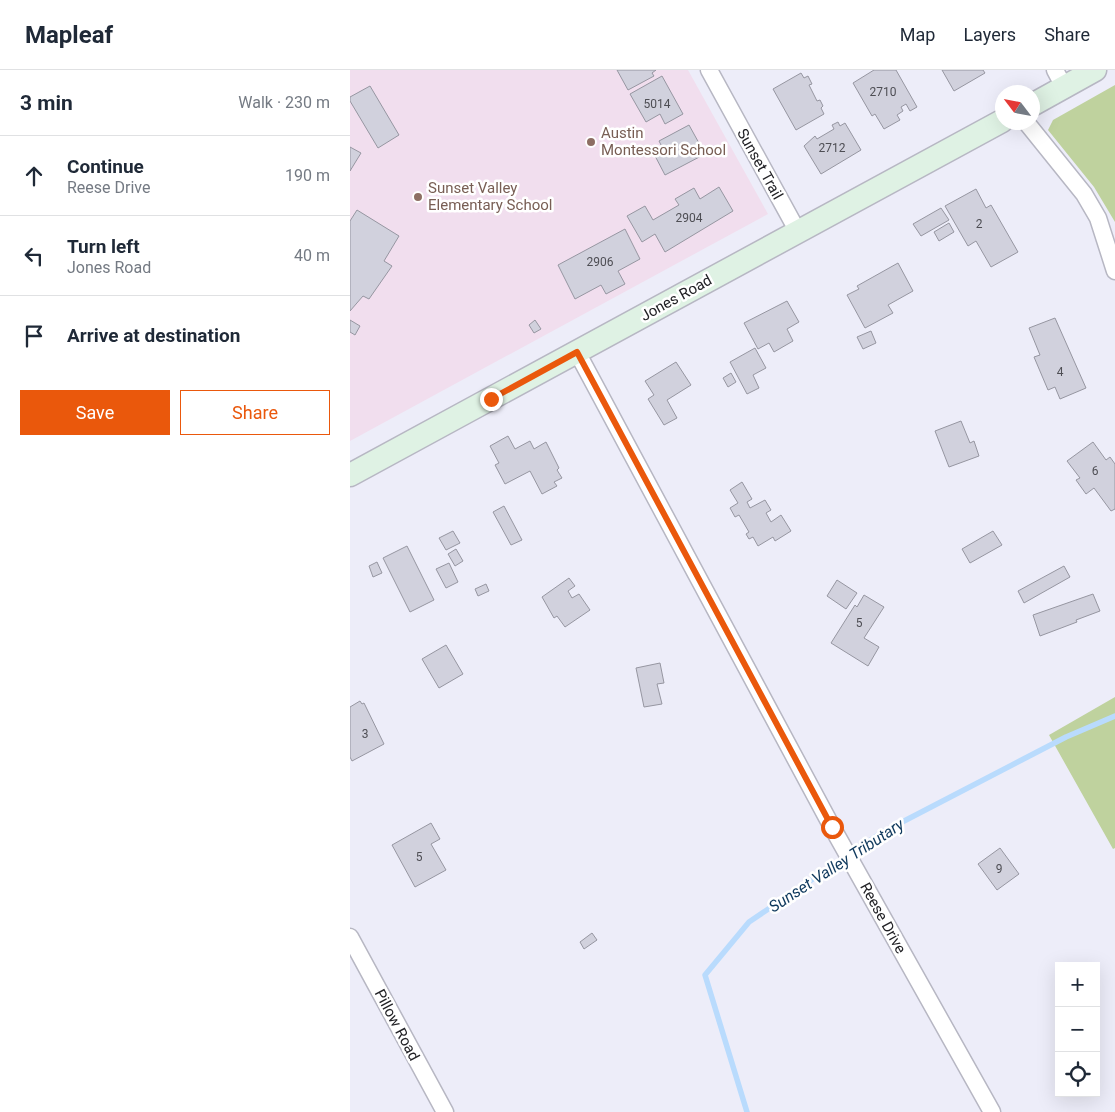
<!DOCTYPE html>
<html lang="en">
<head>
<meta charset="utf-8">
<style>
	:root { --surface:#fff; --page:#f6f6f7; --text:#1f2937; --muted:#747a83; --line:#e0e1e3; --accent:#ea580c }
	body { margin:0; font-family:Roboto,sans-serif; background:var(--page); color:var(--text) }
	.controls { position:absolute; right:15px; bottom:15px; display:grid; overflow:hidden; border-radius:0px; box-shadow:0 5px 20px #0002 }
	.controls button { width:45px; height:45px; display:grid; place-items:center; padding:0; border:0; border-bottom:1px solid var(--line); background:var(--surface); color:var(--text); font:25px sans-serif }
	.compass { position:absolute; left:645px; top:15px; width:45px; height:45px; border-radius:50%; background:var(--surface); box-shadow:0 5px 20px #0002; rotate:302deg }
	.stop { position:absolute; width:15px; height:15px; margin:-11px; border:4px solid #ea580c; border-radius:50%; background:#fff }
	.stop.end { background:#ea580c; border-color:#fff; box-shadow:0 1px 5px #0008 }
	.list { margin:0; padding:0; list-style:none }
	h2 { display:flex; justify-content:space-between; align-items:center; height:65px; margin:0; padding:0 20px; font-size:21px }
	h2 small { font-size:16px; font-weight:400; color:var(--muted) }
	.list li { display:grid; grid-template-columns:32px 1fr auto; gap:15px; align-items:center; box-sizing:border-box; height:80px; padding:0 20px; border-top:1px solid var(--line) }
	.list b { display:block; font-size:19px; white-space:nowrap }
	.list p { margin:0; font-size:16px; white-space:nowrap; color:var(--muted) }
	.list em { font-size:16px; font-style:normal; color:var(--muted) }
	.actions { display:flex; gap:10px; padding:15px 20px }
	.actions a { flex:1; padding:11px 0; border:1px solid var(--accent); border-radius:0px; text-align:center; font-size:18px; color:var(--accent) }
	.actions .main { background:var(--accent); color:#fff }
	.icon { flex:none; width:28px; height:28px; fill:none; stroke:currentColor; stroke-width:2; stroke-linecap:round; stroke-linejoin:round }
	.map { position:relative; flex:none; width:765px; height:1042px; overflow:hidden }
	header { display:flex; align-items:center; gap:30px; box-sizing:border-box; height:70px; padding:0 25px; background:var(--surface); border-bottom:1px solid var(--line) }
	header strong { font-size:24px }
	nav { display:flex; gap:28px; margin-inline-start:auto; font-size:18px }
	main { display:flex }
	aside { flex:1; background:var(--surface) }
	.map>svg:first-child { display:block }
	.education { fill:#f1deee }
	.green { fill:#bfd29e }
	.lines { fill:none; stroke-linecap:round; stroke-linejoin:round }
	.stream { stroke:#b9dbfd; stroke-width:5.5 }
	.building { fill:#d1d1dd; stroke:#9696a1 }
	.street-casing { stroke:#b7b7c3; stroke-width:19 }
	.secondary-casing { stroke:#b7b7c3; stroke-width:25 }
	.street { stroke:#fff; stroke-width:16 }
	.secondary { stroke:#dff2e4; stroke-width:22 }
	.route { stroke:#ea580c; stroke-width:6 }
	.education-dot { fill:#8d6e63; stroke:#fff; stroke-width:2 }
	.labels { text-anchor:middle; stroke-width:5; stroke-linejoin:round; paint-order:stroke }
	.number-label { font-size:12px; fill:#4e4e54 }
	.education-label { font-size:15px; fill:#785e54; stroke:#fff; text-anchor:start }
	.street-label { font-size:15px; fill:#222226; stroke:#fff }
	.water-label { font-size:16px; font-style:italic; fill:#0f395d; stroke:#fff }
</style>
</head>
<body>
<header>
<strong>Mapleaf</strong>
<nav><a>Map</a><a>Layers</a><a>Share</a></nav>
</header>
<main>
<aside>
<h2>3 min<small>Walk · 230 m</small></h2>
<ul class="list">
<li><svg class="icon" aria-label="ahead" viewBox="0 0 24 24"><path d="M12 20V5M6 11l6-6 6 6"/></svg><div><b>Continue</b><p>Reese Drive</p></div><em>190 m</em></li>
<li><svg class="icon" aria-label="left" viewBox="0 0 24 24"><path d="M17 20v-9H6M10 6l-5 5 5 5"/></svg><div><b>Turn left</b><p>Jones Road</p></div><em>40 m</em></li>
<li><svg class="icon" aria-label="arrive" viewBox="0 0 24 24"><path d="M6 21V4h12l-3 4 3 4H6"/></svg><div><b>Arrive at destination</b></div></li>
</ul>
<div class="actions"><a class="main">Save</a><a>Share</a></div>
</aside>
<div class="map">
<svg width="765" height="1042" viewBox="0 0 765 1042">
	<rect width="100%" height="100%" fill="#ededf9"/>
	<path class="education" d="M 0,0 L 338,0 L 418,144 L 0,371 Z"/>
	<path class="green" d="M 765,15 L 765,152 L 744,117 L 698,60 L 703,50 Z
		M 765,627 L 765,778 L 763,779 L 699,665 Z"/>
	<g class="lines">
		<path class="stream" d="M 397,1042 L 355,905 L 399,852 L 531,763 L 716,667 L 765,646"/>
	</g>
	<path class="building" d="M 267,0 L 306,0 L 302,3 L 304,6 L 278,20 Z
		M 524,0 L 546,0 L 567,37 L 560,41 L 556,34 L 551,37 L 553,41 L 547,45 L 550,50 L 534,59 L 525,44 L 522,46 L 503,13 Z
		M 592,0 L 633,0 L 635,3 L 604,21 Z
		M 451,3 L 454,8 L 458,6 L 462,14 L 459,15 L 467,31 L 470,30 L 473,36 L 471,38 L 474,44 L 446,60 L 423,19 Z
		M 312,6 L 333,44 L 315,54 L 310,44 L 296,52 L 280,24 Z
		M 20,16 L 49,65 L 28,78 L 0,31 L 0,27 Z
		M 488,52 L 490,56 L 495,53 L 511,80 L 471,104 L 454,76 L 465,66 L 467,69 L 484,59 L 482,55 Z
		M 339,55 L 355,84 L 315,105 L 303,82 L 312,77 L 309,71 Z
		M 0,77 L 11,83 L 0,101 Z
		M 369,117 L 383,141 L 315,182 L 305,164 L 292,172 L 277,146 L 295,136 L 303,150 L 329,135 L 325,129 L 344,118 L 350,129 Z
		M 626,119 L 636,138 L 641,135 L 668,182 L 641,197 L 626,171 L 618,176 L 595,136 Z
		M 591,138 L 599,150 L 571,166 L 563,154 Z
		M 7,140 L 49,166 L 34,191 L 42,196 L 19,229 L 13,226 L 0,241 L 0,151 Z
		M 599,153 L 604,162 L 589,171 L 584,162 Z
		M 275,159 L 290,189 L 268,201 L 275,214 L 256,224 L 251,215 L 225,229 L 208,195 Z
		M 548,193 L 563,221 L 538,235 L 543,243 L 515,258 L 497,225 L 509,219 L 507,216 Z
		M 437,231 L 449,252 L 437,259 L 443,271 L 424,282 L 419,273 L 408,279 L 394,253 Z
		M 705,248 L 736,318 L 710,329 L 705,317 L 698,320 L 684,287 L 690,285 L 679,258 Z
		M 0,250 L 10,256 L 5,265 L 0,262 Z
		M 185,250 L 191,259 L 184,263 L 179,255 Z
		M 521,261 L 526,273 L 513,279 L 507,267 Z
		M 405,278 L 416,298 L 403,305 L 409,318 L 397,324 L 380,292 Z
		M 326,292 L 341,315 L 317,330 L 327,348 L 314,355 L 298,329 L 304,325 L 295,311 Z
		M 381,303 L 386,312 L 378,317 L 373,308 Z
		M 611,351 L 620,373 L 624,371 L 629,386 L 599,397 L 585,361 Z
		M 158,366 L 165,379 L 180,371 L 184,379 L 196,372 L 209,398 L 207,400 L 212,408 L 204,412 L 207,416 L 192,424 L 180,401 L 155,414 L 145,395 L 149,393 L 140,376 Z
		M 743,372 L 756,390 L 760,387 L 765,394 L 765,439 L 761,441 L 744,418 L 736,424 L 726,410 L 730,408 L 717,391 Z
		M 392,412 L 402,429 L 397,432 L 400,438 L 415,430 L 421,440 L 416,443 L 421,452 L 431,445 L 441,461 L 425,471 L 423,467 L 408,476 L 403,467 L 399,469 L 396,464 L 399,462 L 389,445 L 385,447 L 380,438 L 388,433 L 380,420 Z
		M 154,436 L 172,470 L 161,475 L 143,442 Z
		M 103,461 L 110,473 L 96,480 L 89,468 Z
		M 643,461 L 652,475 L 620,493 L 612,479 Z
		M 57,476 L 84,530 L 60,542 L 33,488 Z
		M 106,479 L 113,491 L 105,496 L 98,484 Z
		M 27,492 L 32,503 L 23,507 L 19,496 Z
		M 99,493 L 108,512 L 96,518 L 86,499 Z
		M 714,496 L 720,507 L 674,533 L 668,521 Z
		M 219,508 L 225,516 L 218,521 L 222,528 L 229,524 L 240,540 L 215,557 L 207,546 L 204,548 L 192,527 Z
		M 487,510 L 507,523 L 496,539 L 477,526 Z
		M 136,514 L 139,521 L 128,526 L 125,519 Z
		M 743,524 L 750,541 L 726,550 L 727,552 L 690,566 L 683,545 Z
		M 514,525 L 534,537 L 514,568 L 529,577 L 518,596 L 481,573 L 505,535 L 507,537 Z
		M 96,575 L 113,604 L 89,618 L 72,589 Z
		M 310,593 L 314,613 L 307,614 L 312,634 L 294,637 L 286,598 Z
		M 10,631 L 12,634 L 14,633 L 34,674 L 2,691 L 0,687 L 0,637 Z
		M 81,753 L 90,769 L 81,774 L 96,800 L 65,817 L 42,775 Z
		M 650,778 L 669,804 L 647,820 L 628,794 Z
		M 242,863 L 247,870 L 234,879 L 230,872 Z"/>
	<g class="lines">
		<defs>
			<path id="street" d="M 359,0 L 448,162
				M 705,0 L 714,17
				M 676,52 L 734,124 L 748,148 L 765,201
				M 227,282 L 482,757 L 642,1042
				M 0,867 L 95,1042"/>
			<path id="secondary" d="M 682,35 L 745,0
				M 0,405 L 652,51"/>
		</defs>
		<use href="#street" class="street-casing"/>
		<use href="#secondary" class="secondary-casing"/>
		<use href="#street" class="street"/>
		<use href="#secondary" class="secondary"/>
	</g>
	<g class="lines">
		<path class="route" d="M 141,329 L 227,282 L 482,757"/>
	</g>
	<g class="education-dot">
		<circle cx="241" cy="72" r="5"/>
		<circle cx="68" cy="127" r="5"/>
	</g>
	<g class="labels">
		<g class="number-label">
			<text x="533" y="26">2710</text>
			<text x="307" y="38">5014</text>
			<text x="482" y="82">2712</text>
			<text x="339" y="152">2904</text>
			<text x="629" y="158">2</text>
			<text x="250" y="196">2906</text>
			<text x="710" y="306">4</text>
			<text x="745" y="405">6</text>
			<text x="509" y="557">5</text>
			<text x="15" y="668">3</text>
			<text x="69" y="791">5</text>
			<text x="649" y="803">9</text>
		</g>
		<g class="education-label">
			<text x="251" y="68">Austin<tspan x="251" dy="17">Montessori School</tspan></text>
			<text x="78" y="123">Sunset Valley<tspan x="78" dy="17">Elementary School</tspan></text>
		</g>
		<g class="street-label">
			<text transform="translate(410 94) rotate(61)" y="5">Sunset Trail</text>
			<text transform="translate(326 228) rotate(-29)" y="5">Jones Road</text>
			<text transform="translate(533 848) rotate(61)" y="5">Reese Drive</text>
			<text transform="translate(47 955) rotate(62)" y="5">Pillow Road</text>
		</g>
		<g class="water-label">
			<text transform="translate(486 795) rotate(-33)" y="6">Sunset Valley Tributary</text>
		</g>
	</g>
</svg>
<div class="controls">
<button>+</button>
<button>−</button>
<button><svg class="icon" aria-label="locate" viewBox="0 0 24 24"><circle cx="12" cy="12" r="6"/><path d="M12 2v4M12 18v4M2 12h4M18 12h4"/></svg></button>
</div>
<svg class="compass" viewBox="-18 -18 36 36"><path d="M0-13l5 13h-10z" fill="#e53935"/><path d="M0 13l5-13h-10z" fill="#747a83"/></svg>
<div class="stop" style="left:482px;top:757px"></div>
<div class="stop end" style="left:141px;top:329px"></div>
</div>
</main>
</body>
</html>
